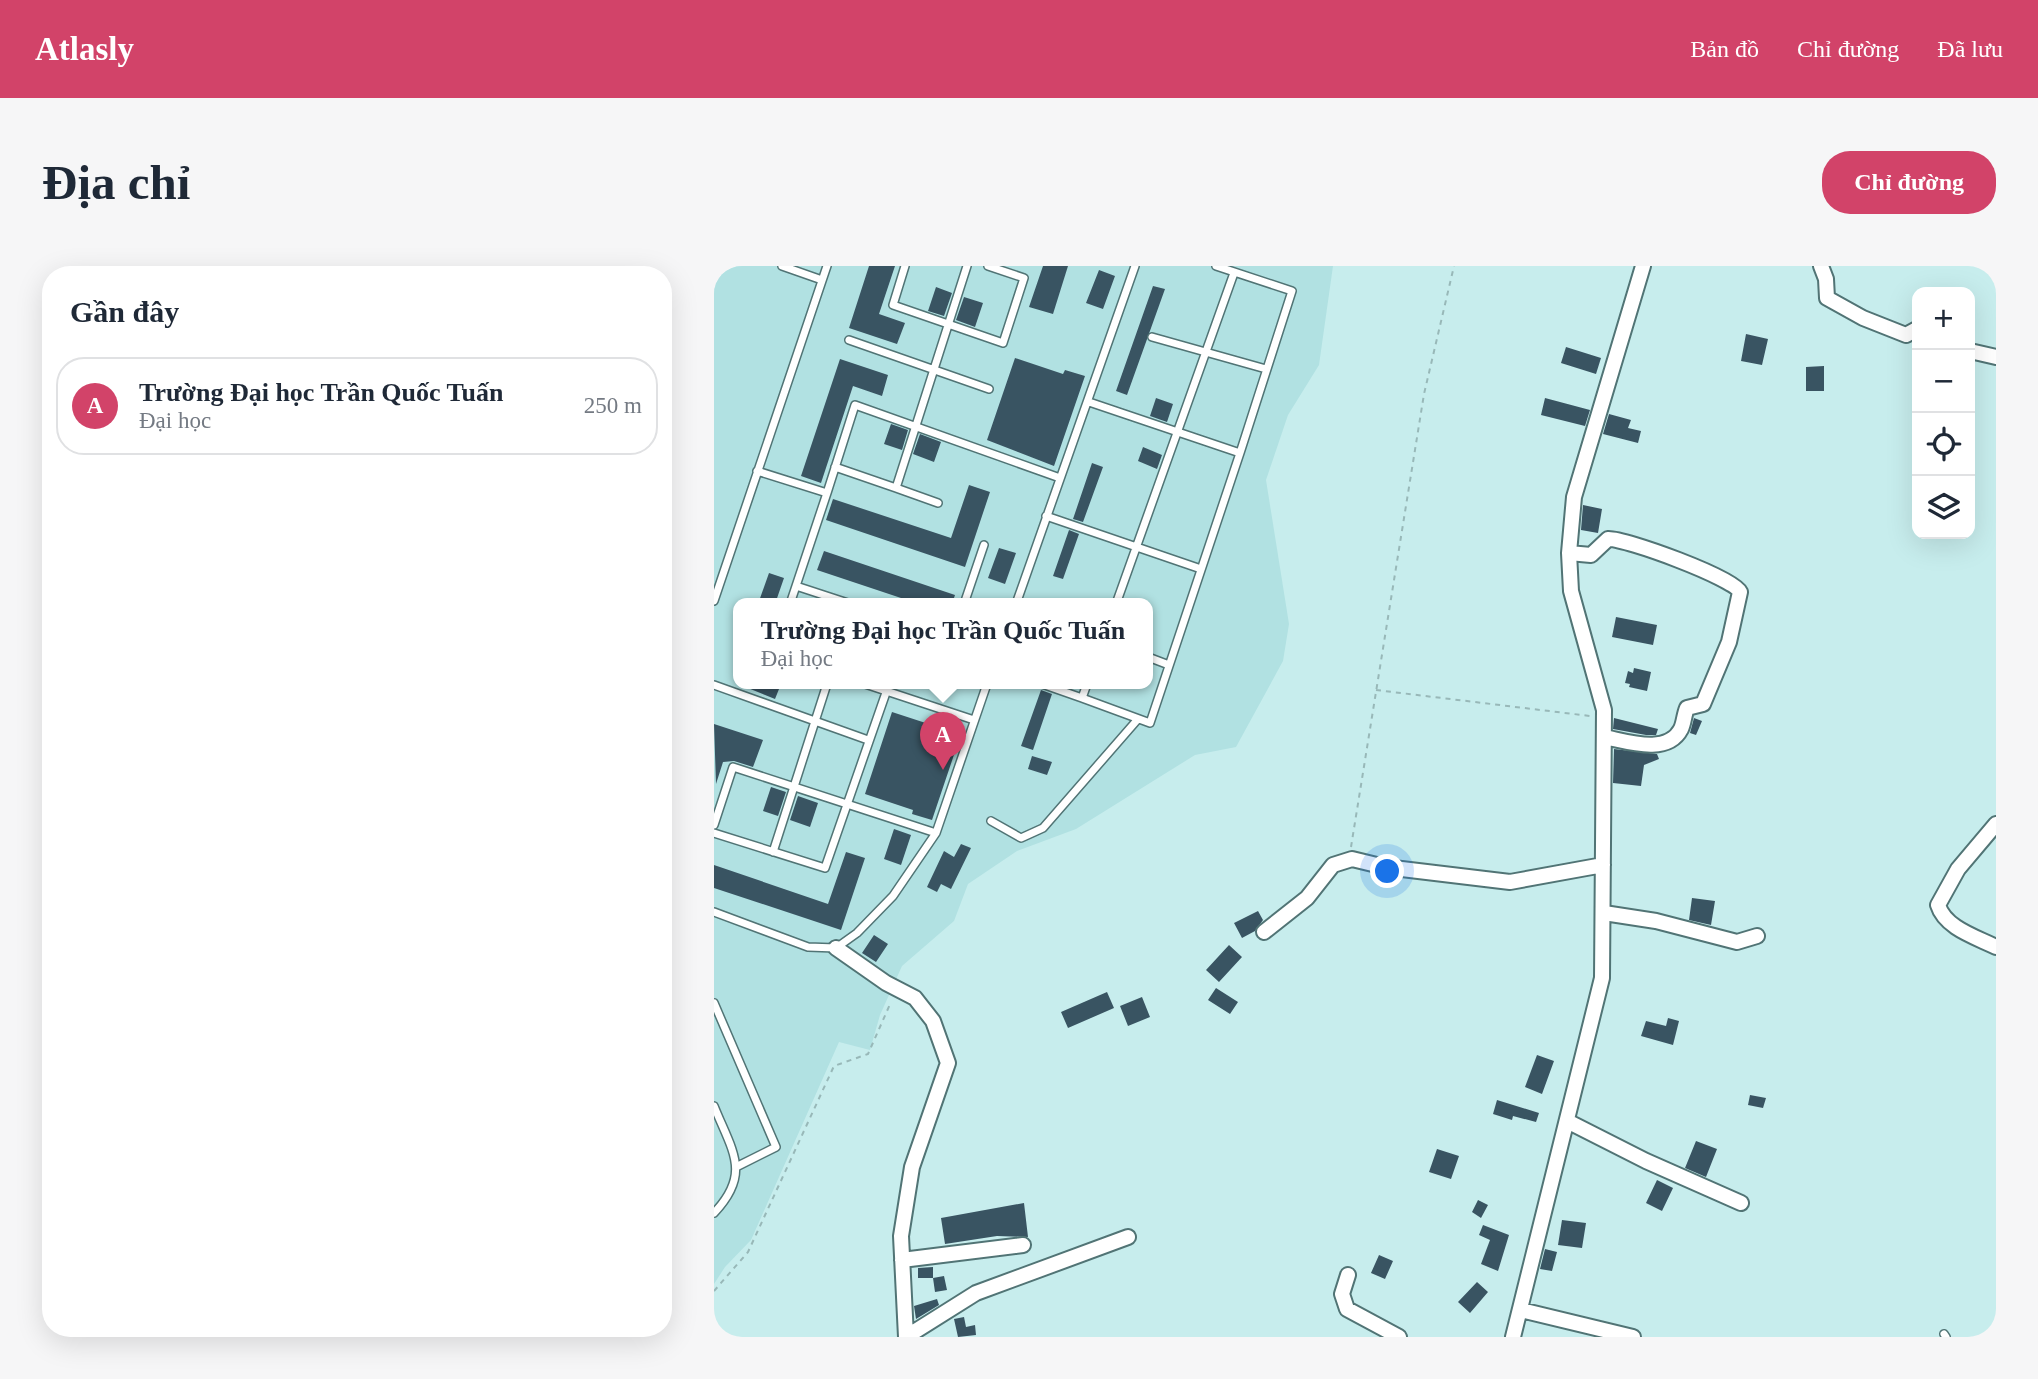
<!DOCTYPE html>
<html lang="vi">
<head>
<meta charset="utf-8">
<style>
	:root { --surface:#fff; --page:#f6f6f7; --text:#1f2937; --muted:#747a83; --line:#e0e1e3; --accent:#d24369 }
	body { margin:0; font-family:"Times New Roman",serif; background:var(--page); color:var(--text) }
	.controls { position:absolute; right:21px; top:21px; display:grid; overflow:hidden; border-radius:14px; box-shadow:0 7px 28px #0002 }
	.controls button { width:63px; height:63px; display:grid; place-items:center; padding:0; border:0; border-bottom:2px solid var(--line); background:var(--surface); color:var(--text); font:35px sans-serif }
	.you { position:absolute; left:674px; top:606px; width:24px; height:24px; margin:-18px; border:5px solid #fff; border-radius:50%; background:#1a73e8; box-shadow:0 0 0 10px #1a73e833 }
	.badge { display:grid; place-items:center; width:46px; height:46px; border-radius:50%; background:var(--accent); color:#fff; font-size:23px; font-weight:700 }
	.pin { position:absolute; translate:-50% -58px; filter:drop-shadow(0 2px 4px #0008) }
	.pin::after { content:''; position:absolute; top:37px; width:24px; height:21px; background:inherit; clip-path:polygon(0 0,100% 0,50% 100%) }
	.popup { position:absolute; left:19px; top:332px; width:420px; height:91px; box-sizing:border-box; display:grid; place-content:center; border-radius:14px; background:var(--surface); filter:drop-shadow(0 2px 5px #0005); font-size:23px; white-space:nowrap; color:var(--muted) }
	.popup b { font-size:26px; color:var(--text) }
	.popup::after { content:''; position:absolute; left:50%; top:100%; margin-left:-14px; border:14px solid transparent; border-top-color:var(--surface) }
	.list { margin:0; padding:0; list-style:none }
	h2 { display:flex; justify-content:space-between; align-items:center; height:91px; margin:0; padding:0 28px; font-size:30px }
	h2 small { font-size:23px; font-weight:400; color:var(--muted) }
	.list li { display:grid; grid-template-columns:46px 1fr auto; gap:21px; align-items:center; box-sizing:border-box; height:98px; margin:0 14px 14px; padding:0 14px; border:2px solid var(--line); border-radius:28px }
	.list b { display:block; font-size:26px; white-space:nowrap }
	.list p { margin:0; font-size:23px; white-space:nowrap; color:var(--muted) }
	.list em { font-size:23px; font-style:normal; color:var(--muted) }
	.icon { flex:none; width:38px; height:38px; fill:none; stroke:currentColor; stroke-width:2; stroke-linecap:round; stroke-linejoin:round }
	.map { position:relative; flex:none; width:1282px; height:1071px; overflow:hidden; border-radius:28px }
	header { display:flex; align-items:center; gap:42px; box-sizing:border-box; height:98px; padding:0 35px; background:var(--accent); color:#fff }
	header strong { font-size:33px }
	nav { display:flex; gap:38px; margin-inline-start:auto; font-size:24px }
	.intro { display:flex; align-items:center; justify-content:space-between; box-sizing:border-box; height:168px; padding:0 42px }
	h1 { margin:0; font-size:49px }
	.button { padding:18px 32px; border-radius:28px; background:var(--accent); color:#fff; font-size:24px; font-weight:700 }
	main { display:flex; gap:42px; padding:0 42px }
	aside { flex:1; background:var(--surface); border-radius:28px; box-shadow:0 7px 28px #0002 }
	.map>svg:first-child { display:block }
	.built { fill:#b1e1e2; fill-rule:evenodd }
	.building { fill:#395462 }
	.lines { fill:none; stroke-linecap:round; stroke-linejoin:round }
	.service-casing { stroke:#517475; stroke-width:10 }
	.minor-casing { stroke:#517475; stroke-width:18 }
	.path { stroke:#98b8b8; stroke-width:2; stroke-dasharray:5 5; stroke-linecap:butt }
	.service { stroke:#fff; stroke-width:7 }
	.minor { stroke:#fff; stroke-width:14 }
</style>
</head>
<body>
<header>
<strong>Atlasly</strong>
<nav><a>Bản đồ</a><a>Chỉ đường</a><a>Đã lưu</a></nav>
</header>
<div class="intro"><h1>Địa chỉ</h1><a class="button">Chỉ đường</a></div>
<main>
<aside>
<h2>Gần đây<small></small></h2>
<ul class="list">
<li><span class="badge">A</span><div><b>Trường Đại học Trần Quốc Tuấn</b><p>Đại học</p></div><em>250 m</em></li>
</ul>
</aside>
<div class="map">
<svg width="1282" height="1071" viewBox="0 0 1282 1071">
	<rect width="100%" height="100%" fill="#c7eded"/>
	<path class="built" d="M 0,0 L 619,0 L 605,99 L 574,149 L 552,214 L 575,358 L 569,395 L 522,481 L 481,489 L 362,563 L 303,585 L 254,618 L 240,655 L 188,700 L 166,749 L 156,784 L 125,776 L 37,974 L 11,1001 L 0,1018 ZM 24,338 L 434,338 L 434,418 L 24,418 Z"/>
	<path class="building" d="M 155,0 L 181,0 L 165,48 L 191,57 L 183,78 L 135,62 Z
		M 329,0 L 354,0 L 339,48 L 315,41 Z
		M 385,4 L 401,10 L 389,43 L 372,37 Z
		M 439,20 L 451,23 L 413,129 L 402,125 Z
		M 222,21 L 238,27 L 230,50 L 214,45 Z
		M 250,31 L 269,37 L 261,61 L 242,54 Z
		M 1032,68 L 1054,73 L 1048,99 L 1027,95 Z
		M 852,81 L 887,92 L 882,108 L 847,97 Z
		M 301,92 L 349,108 L 351,104 L 371,110 L 340,200 L 273,174 Z
		M 126,93 L 174,109 L 168,130 L 139,120 L 107,217 L 87,210 Z
		M 1110,100 L 1110,125 L 1092,125 L 1092,101 Z
		M 442,132 L 459,138 L 453,156 L 436,150 Z
		M 831,132 L 876,144 L 871,160 L 827,149 Z
		M 895,148 L 917,154 L 914,162 L 927,165 L 924,177 L 889,168 Z
		M 177,158 L 194,164 L 188,184 L 170,178 Z
		M 206,168 L 227,176 L 220,196 L 199,188 Z
		M 429,181 L 448,189 L 443,203 L 424,195 Z
		M 378,197 L 389,201 L 369,256 L 359,253 Z
		M 255,219 L 276,226 L 251,301 L 112,254 L 119,233 L 237,272 Z
		M 869,239 L 888,243 L 884,267 L 867,264 Z
		M 355,264 L 365,268 L 349,313 L 339,310 Z
		M 285,282 L 302,287 L 291,318 L 274,312 Z
		M 110,285 L 241,329 L 238,338 L 205,338 L 103,304 Z
		M 55,307 L 70,312 L 61,338 L 44,338 Z
		M 902,351 L 943,359 L 939,379 L 898,371 Z
		M 920,402 L 937,406 L 933,425 L 915,421 L 916,418 L 911,417 L 914,405 L 919,407 Z
		M 24,418 L 67,418 L 61,433 Z
		M 327,424 L 338,428 L 319,484 L 307,480 Z
		M 178,446 L 227,462 L 229,458 L 248,465 L 218,554 L 198,548 L 199,544 L 151,528 Z
		M 900,452 L 944,463 L 942,469 L 932,469 L 899,463 Z
		M 980,452 L 988,455 L 982,469 L 976,467 Z
		M 0,458 L 49,474 L 39,501 L 20,495 L 9,496 L 2,518 Z
		M 900,483 L 943,488 L 945,493 L 930,499 L 927,520 L 899,517 Z
		M 318,490 L 338,496 L 333,509 L 314,503 Z
		M 57,521 L 72,526 L 64,550 L 49,545 Z
		M 84,530 L 104,537 L 96,561 L 76,554 Z
		M 180,563 L 197,569 L 187,599 L 170,593 Z
		M 247,578 L 257,582 L 237,623 L 227,618 L 223,626 L 213,621 L 230,585 L 240,591 Z
		M 132,586 L 151,592 L 127,664 L 0,622 L 0,599 L 114,638 Z
		M 978,632 L 1001,635 L 997,659 L 975,654 Z
		M 544,645 L 549,654 L 541,665 L 528,672 L 520,657 Z
		M 160,669 L 174,678 L 162,696 L 148,687 Z
		M 515,679 L 528,691 L 505,716 L 492,704 Z
		M 502,722 L 524,736 L 516,748 L 494,734 Z
		M 393,726 L 400,742 L 354,762 L 347,746 Z
		M 428,731 L 436,751 L 414,760 L 406,740 Z
		M 954,752 L 965,755 L 959,779 L 927,770 L 932,755 L 952,760 Z
		M 823,789 L 840,795 L 828,828 L 811,821 Z
		M 1036,829 L 1052,832 L 1049,842 L 1034,839 Z
		M 783,834 L 825,847 L 822,856 L 799,850 L 798,854 L 779,848 Z
		M 982,875 L 1003,883 L 992,911 L 971,902 Z
		M 723,883 L 745,890 L 737,913 L 715,906 Z
		M 943,914 L 959,922 L 948,945 L 932,937 Z
		M 764,934 L 774,939 L 767,952 L 758,946 Z
		M 310,937 L 314,971 L 283,970 L 231,978 L 227,952 Z
		M 848,954 L 872,957 L 868,982 L 844,979 Z
		M 769,959 L 795,969 L 784,1005 L 767,998 L 776,974 L 765,969 Z
		M 831,983 L 843,986 L 838,1005 L 826,1003 Z
		M 665,989 L 679,995 L 671,1013 L 657,1007 Z
		M 219,1001 L 219,1012 L 204,1012 L 204,1002 Z
		M 230,1010 L 233,1024 L 221,1026 L 219,1012 Z
		M 763,1016 L 774,1026 L 756,1047 L 744,1036 Z
		M 223,1033 L 225,1039 L 202,1053 L 200,1040 Z
		M 250,1051 L 252,1061 L 261,1059 L 262,1069 L 244,1071 L 240,1053 Z"/>
	<g class="lines">
		<defs>
			<path id="service" d="M 68,0 L 108,14
				M 191,0 L 179,39 L 289,77 L 310,12 L 274,0
				M 438,71 L 552,103
				M 135,74 L 275,123
				M 375,136 L 526,187 L 578,25 L 502,0
				M 121,201 L 182,222 L 253,0
				M 43,205 L 113,227 L 141,139 L 346,212
				M 182,222 L 224,237
				M 332,250 L 487,303
				M 82,320 L 113,227
				M 0,335 L 113,0
				M 76,338 L 82,320 L 137,338
				M 250,338 L 270,279
				M 302,338 L 421,0
				M 402,338 L 520,7
				M 434,391 L 455,399
				M 151,418 L 260,454
				M 328,418 L 368,432 L 373,418
				M 0,419 L 154,474
				M 368,432 L 436,457 L 526,187
				M 277,555 L 307,572 L 329,562 L 424,453
				M 0,559 L 19,501 L 222,567
				M 0,567 L 111,602 L 175,418
				M 59,586 L 113,418
				M 0,646 L 94,681 L 122,682 L 143,667 L 179,630 L 222,567 L 273,418
				M 0,737 L 62,881 L 24,900
				M 0,840 C 18,885 38,907 0,947
				M 1230,1068 L 1232,1071"/>
			<path id="minor" d="M 1107,0 L 1112,13 L 1113,32 L 1149,52 L 1192,69 L 1203,63
				M 1256,85 L 1282,91
				M 855,287 L 877,289 L 894,273 C 911,272 1020,312 1026,326 L 1015,376 L 989,438 L 973,442 C 970,449 970,457 967,463 C 953,490 912,475 890,471
				M 1282,558 L 1244,603 L 1224,639 C 1231,662 1262,671 1282,681
				M 890,647 L 942,655 L 1023,676 L 1043,670
				M 550,666 L 593,632 L 619,599 L 638,593 L 671,601 L 796,616 L 889,599
				M 122,682 L 172,717 L 201,732 L 219,755 L 234,797 L 198,901 L 187,970 L 192,1071
				M 853,855 L 932,895 L 1027,937
				M 188,994 L 309,979
				M 634,1009 L 628,1028 L 633,1043 L 685,1071
				M 807,1044 L 919,1071
				M 192,1071 L 262,1027 L 414,971
				M 799,1071 L 888,712 L 890,444 L 857,325 L 855,287 L 860,231 L 929,0"/>
		</defs>
		<use href="#service" class="service-casing"/>
		<use href="#minor" class="minor-casing"/>
		<path class="path" d="M 662,424 L 876,450
			M 637,581 L 710,128 L 740,0
			M 0,1025 L 34,986 L 120,800 L 154,788 L 177,736"/>
		<use href="#service" class="service"/>
		<use href="#minor" class="minor"/>
	</g>
</svg>
<div class="controls">
<button>+</button>
<button>−</button>
<button><svg class="icon" aria-label="locate" viewBox="0 0 24 24"><circle cx="12" cy="12" r="6"/><path d="M12 2v4M12 18v4M2 12h4M18 12h4"/></svg></button>
<button><svg class="icon" aria-label="layers" viewBox="0 0 24 24"><path d="M12 4l9 5-9 5-9-5zM3 14l9 5 9-5"/></svg></button>
</div>
<div class="you"></div>
<div class="pin badge" style="left:229px;top:504px">A</div>
<div class="popup"><b>Trường Đại học Trần Quốc Tuấn</b>Đại học</div>
</div>
</main>
</body>
</html>
